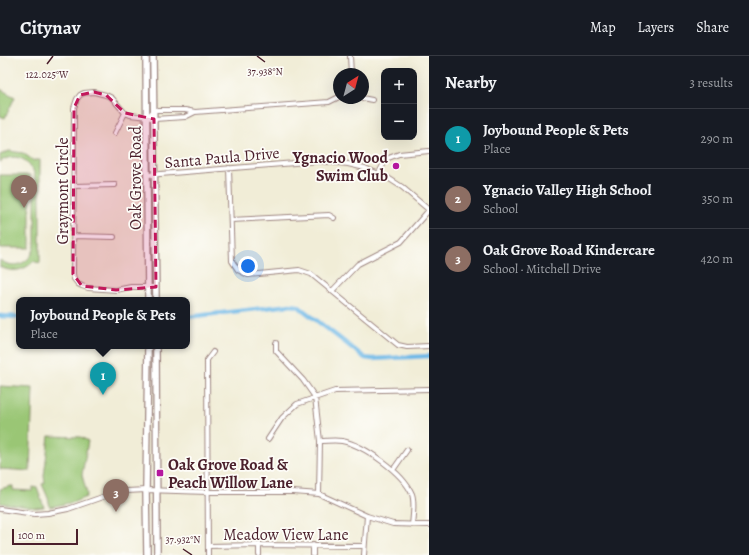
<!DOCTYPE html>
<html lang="en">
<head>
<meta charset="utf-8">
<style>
	:root { --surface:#171b24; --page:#20242c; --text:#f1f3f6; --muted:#9ea1a6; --line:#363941; --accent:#8c9099 }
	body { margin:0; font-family:Alegreya,serif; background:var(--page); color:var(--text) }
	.controls { position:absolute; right:12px; top:12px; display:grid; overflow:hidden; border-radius:8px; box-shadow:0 4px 16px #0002 }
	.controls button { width:36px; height:36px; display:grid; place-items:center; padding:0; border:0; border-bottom:1px solid var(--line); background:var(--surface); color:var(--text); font:20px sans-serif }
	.compass { position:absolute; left:333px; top:12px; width:36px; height:36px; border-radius:50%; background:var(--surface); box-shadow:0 4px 16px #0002; rotate:36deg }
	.scale { position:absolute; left:12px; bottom:10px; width:66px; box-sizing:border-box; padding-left:4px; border:2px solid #4a1f2b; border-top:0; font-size:11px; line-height:14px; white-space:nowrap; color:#4a1f2b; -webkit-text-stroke:3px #fdfcf7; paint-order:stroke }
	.you { position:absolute; left:248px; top:210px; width:14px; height:14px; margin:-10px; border:3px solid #fff; border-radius:50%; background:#1a73e8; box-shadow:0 0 0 6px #1a73e833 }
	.badge { display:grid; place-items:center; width:26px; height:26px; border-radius:50%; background:var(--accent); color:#fff; font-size:13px; font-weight:700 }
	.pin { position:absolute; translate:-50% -33px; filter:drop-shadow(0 1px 2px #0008) }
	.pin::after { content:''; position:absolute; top:21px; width:14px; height:12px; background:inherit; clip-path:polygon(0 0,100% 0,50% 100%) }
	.popup { position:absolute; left:16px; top:241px; width:174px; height:52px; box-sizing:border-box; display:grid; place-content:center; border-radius:8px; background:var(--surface); filter:drop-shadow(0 1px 3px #0005); font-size:13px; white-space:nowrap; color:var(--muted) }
	.popup b { font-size:15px; color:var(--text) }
	.popup::after { content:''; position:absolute; left:50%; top:100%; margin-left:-8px; border:8px solid transparent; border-top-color:var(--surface) }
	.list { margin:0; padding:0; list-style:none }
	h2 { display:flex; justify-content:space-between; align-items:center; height:52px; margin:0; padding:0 16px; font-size:17px }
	h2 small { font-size:13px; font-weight:400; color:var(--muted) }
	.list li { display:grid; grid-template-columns:26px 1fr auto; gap:12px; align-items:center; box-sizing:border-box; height:60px; padding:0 16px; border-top:1px solid var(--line) }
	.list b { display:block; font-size:15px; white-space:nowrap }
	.list p { margin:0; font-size:13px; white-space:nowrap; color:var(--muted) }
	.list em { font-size:13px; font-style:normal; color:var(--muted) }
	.map { position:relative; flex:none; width:429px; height:499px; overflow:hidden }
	header { display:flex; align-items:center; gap:24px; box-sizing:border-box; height:56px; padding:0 20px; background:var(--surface); border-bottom:1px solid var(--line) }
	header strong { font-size:19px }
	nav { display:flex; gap:22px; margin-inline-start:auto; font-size:14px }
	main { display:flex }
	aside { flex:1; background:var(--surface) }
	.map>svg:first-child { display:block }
	.green { fill:#9ac674; stroke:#727250 }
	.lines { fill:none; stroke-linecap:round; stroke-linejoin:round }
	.canal { stroke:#6fb9e7; stroke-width:4.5 }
	.minor-casing { stroke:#9e8681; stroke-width:6 }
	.secondary-casing { stroke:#9e8681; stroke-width:8 }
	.minor { stroke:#fff; stroke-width:4 }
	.secondary { stroke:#fff; stroke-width:5.5 }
	.marked { fill:#c2185b; fill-opacity:0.2; stroke:#c2185b; stroke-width:3; stroke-dasharray:8 5; stroke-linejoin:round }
	.ticks { fill:none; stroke:#4a1f2b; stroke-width:1.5 }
	.poi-dot { fill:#b5179e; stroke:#fdfcf7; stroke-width:1.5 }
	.labels { text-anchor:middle; stroke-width:3.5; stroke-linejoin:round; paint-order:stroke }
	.street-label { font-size:16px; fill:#4a1f2b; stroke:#fdfcf7 }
	.poi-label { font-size:16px; font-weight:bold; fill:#4a1f2b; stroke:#fdfcf7; text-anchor:end }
	.ticks-label { font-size:10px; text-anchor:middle; fill:#4a1f2b; stroke:#fdfcf7; stroke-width:3.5; stroke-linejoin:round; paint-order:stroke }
</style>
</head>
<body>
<header>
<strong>Citynav</strong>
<nav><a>Map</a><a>Layers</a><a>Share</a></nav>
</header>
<main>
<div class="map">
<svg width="429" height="499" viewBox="0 0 429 499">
	<rect width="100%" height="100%" fill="#fdfcf7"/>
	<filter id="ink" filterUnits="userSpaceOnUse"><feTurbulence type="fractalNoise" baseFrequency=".025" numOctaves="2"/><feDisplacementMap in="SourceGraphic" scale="8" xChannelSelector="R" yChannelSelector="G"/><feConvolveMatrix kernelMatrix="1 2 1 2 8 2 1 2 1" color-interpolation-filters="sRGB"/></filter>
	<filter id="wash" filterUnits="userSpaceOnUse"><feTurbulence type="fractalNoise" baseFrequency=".012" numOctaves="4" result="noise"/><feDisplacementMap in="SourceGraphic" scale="16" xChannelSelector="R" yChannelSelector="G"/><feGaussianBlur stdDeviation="0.9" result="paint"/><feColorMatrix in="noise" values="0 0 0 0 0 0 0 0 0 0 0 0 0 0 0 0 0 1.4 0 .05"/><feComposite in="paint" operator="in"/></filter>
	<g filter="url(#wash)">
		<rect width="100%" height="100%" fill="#f1edd7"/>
		<path class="green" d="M 0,33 L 15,41 L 5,62 L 0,60 Z
			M 9,95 L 23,97 L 34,105 L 35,104 L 40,104 L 40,207 L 35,206 L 34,205 C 24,215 13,217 0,211 L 0,204 C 15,215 33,206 35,188 L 35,122 C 33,104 15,95 0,106 L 0,99 Z
			M 0,119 L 30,119 L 30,192 L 0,192 Z
			M 0,330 L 33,332 L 30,415 L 0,413 Z
			M 49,380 L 81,381 L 88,385 L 82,419 L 87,438 L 86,441 L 74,446 L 50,451 L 48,442 L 42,428 L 45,427 L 44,420 Z
			M 11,430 L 13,430 L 13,434 L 32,435 L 33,431 L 37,432 L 44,451 L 36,452 L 0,447 L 0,433 Z"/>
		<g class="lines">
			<path class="canal" d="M 0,260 L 19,261
				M 187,261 L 290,249 L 298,250 L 365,302 L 372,303 L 429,300"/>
		</g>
	</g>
	<g filter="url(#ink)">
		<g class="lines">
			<defs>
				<path id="minor" d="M 350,0 L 351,18
					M 362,42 L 372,44
					M 195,56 L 329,46 L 339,41
					M 148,61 L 154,54 L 185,54 L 195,56 L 185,61 L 154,63 L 148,61 L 130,59 L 125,57 L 112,42 L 106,39 L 94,36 L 84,37 L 80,39 L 77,43 L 74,52 L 73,218 L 74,223 L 78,228 L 82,230 L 88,232 L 116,234 L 131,231 L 156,231
					M 115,77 L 125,57
					M 229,112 L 232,205 L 238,214 L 248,219 L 299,214 L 311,218 L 398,289 L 407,291 L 429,290
					M 379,117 L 386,103 L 399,98 L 429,95
					M 148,119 L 319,105 L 348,108 L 365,112 L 388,122 L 402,131 L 429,154
					M 74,130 L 115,129
					M 231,164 L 329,159 L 334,162
					M 74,180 L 114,181
					M 332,235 L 358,208 L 401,186 L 429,154
					M 276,287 L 276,295 L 303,324 L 315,341 L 320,385 L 319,438
					M 268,383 L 282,362 L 297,348 L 335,335 L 429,333
					M 320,385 C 327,385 335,384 342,385 C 364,389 403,417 412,438 C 415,447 413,459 412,469
					M 393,414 L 407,394
					M 0,453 L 35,458 L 48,457 L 68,453 L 111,438 L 127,435 L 146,434 L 207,436 L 293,436 L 319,438 L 367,460 L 393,468 L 429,469
					M 208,490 L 259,489 L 364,490
					M 208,499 L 207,304 L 213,296
					M 259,499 L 259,489
					M 313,499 L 313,489
					M 364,499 L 367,460"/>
				<path id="secondary" d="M 146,0 L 148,244
					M 153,0 L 156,244
					M 156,290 L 157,499
					M 147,499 L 146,434 L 148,290"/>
			</defs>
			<use href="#minor" class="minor-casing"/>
			<use href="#secondary" class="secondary-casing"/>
			<use href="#minor" class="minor"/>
			<use href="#secondary" class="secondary"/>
		</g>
	</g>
	<path class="marked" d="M 94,36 L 106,39 L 125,57 L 154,63 L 156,231 L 116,234 L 82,230 L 73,218 L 74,52 L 80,39 Z"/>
	<path class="ticks" d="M 257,0 L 265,6M 47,8 L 53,0M 183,493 L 192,499"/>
	<g class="poi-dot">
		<circle cx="396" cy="110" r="4"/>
		<rect x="156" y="413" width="8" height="8" rx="2"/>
	</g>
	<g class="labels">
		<g class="street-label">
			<text transform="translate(222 101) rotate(-5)" y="6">Santa Paula Drive</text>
			<text transform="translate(135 122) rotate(-90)" y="6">Oak Grove Road</text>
			<text transform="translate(62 135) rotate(-90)" y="6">Graymont Circle</text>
			<text x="286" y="484">Meadow View Lane</text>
		</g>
		<g class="poi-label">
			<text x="388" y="107">Ygnacio Wood<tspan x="388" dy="18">Swim Club</tspan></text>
			<text x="168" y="414" text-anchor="start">Oak Grove Road &amp;<tspan x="168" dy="18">Peach Willow Lane</tspan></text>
		</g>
	</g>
	<g class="ticks-label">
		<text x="265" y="19">37.938°N</text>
		<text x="47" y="22">122.025°W</text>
		<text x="183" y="487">37.932°N</text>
	</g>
</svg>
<div class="controls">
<button>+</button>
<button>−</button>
</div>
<svg class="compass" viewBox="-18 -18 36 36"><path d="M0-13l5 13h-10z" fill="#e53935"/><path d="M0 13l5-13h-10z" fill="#9ea1a6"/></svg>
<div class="scale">100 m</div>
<div class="you"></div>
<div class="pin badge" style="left:103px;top:339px;background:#0f9aa8">1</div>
<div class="popup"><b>Joybound People &amp; Pets</b>Place</div>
<div class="pin badge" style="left:24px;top:152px;background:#8d6e63">2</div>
<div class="pin badge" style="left:116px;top:456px;background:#8d6e63">3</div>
</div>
<aside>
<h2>Nearby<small>3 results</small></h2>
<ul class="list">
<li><span class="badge" style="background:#0f9aa8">1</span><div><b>Joybound People &amp; Pets</b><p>Place</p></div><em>290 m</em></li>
<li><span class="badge" style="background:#8d6e63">2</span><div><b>Ygnacio Valley High School</b><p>School</p></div><em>350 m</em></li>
<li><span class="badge" style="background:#8d6e63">3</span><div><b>Oak Grove Road Kindercare</b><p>School · Mitchell Drive</p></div><em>420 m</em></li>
</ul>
</aside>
</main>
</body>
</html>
